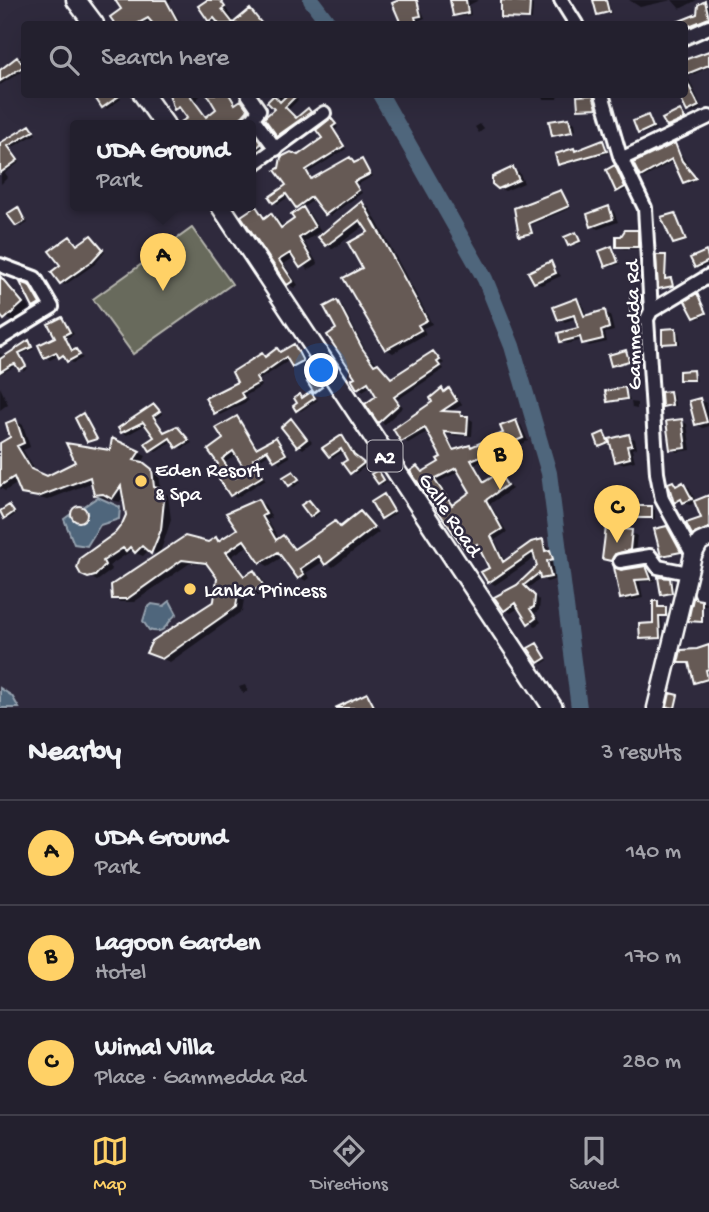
<!DOCTYPE html>
<html lang="en">
<head>
<meta charset="utf-8">
<style>
	:root { --surface:#23202e; --page:#2f2d3a; --text:#f1f3f6; --muted:#a3a3aa; --line:#403e4a; --accent:#ffd166 }
	body { margin:0; font-family:"Gochi Hand",sans-serif; background:var(--page); color:var(--text) }
	.you { position:absolute; left:322px; top:371px; width:24px; height:24px; margin:-18px; border:5px solid #fff; border-radius:50%; background:#1a73e8; box-shadow:0 0 0 10px #1a73e833 }
	.badge { display:grid; place-items:center; width:46px; height:46px; border-radius:50%; background:var(--accent); color:#111; font-size:23px; font-weight:700 }
	.pin { position:absolute; translate:-50% -58px; filter:drop-shadow(0 2px 4px #0008) }
	.pin::after { content:''; position:absolute; top:37px; width:24px; height:21px; background:inherit; clip-path:polygon(0 0,100% 0,50% 100%) }
	.popup { position:absolute; left:70px; top:120px; width:186px; height:91px; box-sizing:border-box; display:grid; place-content:center; border-radius:7px; background:var(--surface); filter:drop-shadow(0 2px 5px #0005); font-size:23px; white-space:nowrap; color:var(--muted) }
	.popup b { font-size:26px; color:var(--text) }
	.popup::after { content:''; position:absolute; left:50%; top:100%; margin-left:-14px; border:14px solid transparent; border-top-color:var(--surface) }
	.list { margin:0; padding:0; list-style:none }
	h2 { display:flex; justify-content:space-between; align-items:center; height:91px; margin:0; padding:0 28px; font-size:30px }
	h2 small { font-size:23px; font-weight:400; color:var(--muted) }
	.list li { display:grid; grid-template-columns:46px 1fr auto; gap:21px; align-items:center; box-sizing:border-box; height:105px; padding:0 28px; border-top:2px solid var(--line) }
	.list b { display:block; font-size:26px; white-space:nowrap }
	.list p { margin:0; font-size:23px; white-space:nowrap; color:var(--muted) }
	.list em { font-size:23px; font-style:normal; color:var(--muted) }
	.icon { flex:none; width:38px; height:38px; fill:none; stroke:currentColor; stroke-width:2; stroke-linecap:round; stroke-linejoin:round }
	.map { position:relative; flex:none; width:709px; height:708px; overflow:hidden }
	.search { position:absolute; background:var(--surface); box-shadow:0 7px 28px #0002; left:21px; right:21px; top:21px; height:77px; display:flex; align-items:center; gap:18px; box-sizing:border-box; padding:0 24px; border-radius:7px; color:var(--muted); font-size:26px }
	.sheet { height:406px; background:var(--surface) }
	nav { display:flex; justify-content:space-around; align-items:center; box-sizing:border-box; height:98px; border-top:2px solid var(--line); background:var(--surface); font-size:19px; color:var(--muted) }
	nav a { display:grid; justify-items:center; gap:4px }
	nav .on { color:var(--accent) }
	.map>svg:first-child { display:block }
	.green { fill:#686a5b; stroke:#b4b4ad; stroke-width:2 }
	.water { fill:#50667b; stroke:#96a3b0; stroke-width:2 }
	.shadow { fill:#0007; fill-rule:evenodd }
	.lines { fill:none; stroke-linecap:round; stroke-linejoin:round }
	.river { stroke:#50667b; stroke-width:16 }
	.building { fill:#665a55; stroke:#fff; stroke-width:2; fill-rule:evenodd }
	.minor-casing { stroke:#fff; stroke-width:18 }
	.major-casing { stroke:#fff; stroke-width:21 }
	.highway-casing { stroke:#fff; stroke-width:23 }
	.minor { stroke:#2f2a3d; stroke-width:12 }
	.major { stroke:#2f2a3d; stroke-width:16 }
	.highway { stroke:#2f2a3d; stroke-width:18 }
	.poi-dot { fill:#ffd166; stroke:#2f2a3d; stroke-width:2.5 }
	.labels { text-anchor:middle; stroke-width:5; stroke-linejoin:round; paint-order:stroke }
	.shield { fill:#2f2a3d; stroke:#c1bfc5; stroke-width:2 }
	.shield-label { font-size:19px; font-weight:bold; fill:#fff }
	.street-label { font-size:21px; fill:#fff; stroke:#2f2a3d }
	.poi-label { font-size:21px; fill:#fff; stroke:#2f2a3d; text-anchor:start }
</style>
</head>
<body>
<div class="map">
<svg width="709" height="708" viewBox="0 0 709 708">
	<rect width="100%" height="100%" fill="#2f2a3d"/>
	<filter id="ink" filterUnits="userSpaceOnUse"><feTurbulence type="fractalNoise" baseFrequency=".0143" numOctaves="2"/><feDisplacementMap in="SourceGraphic" scale="14" xChannelSelector="R" yChannelSelector="G"/><feConvolveMatrix kernelMatrix="1 2 1 2 8 2 1 2 1" color-interpolation-filters="sRGB"/></filter>
	<g filter="url(#ink)">
		<path class="green" d="M 192,228 L 232,284 L 133,354 L 93,299 Z"/>
		<path class="water" d="M 98,497 L 120,507 L 119,519 L 100,525 L 87,546 L 74,544 L 64,519 L 71,514 L 75,520 L 82,520 L 86,514 L 83,507 Z
			M 170,601 L 177,614 C 166,621 167,636 149,630 L 143,621 L 147,608 L 152,604 L 164,606 Z
			M 0,688 L 12,696 L 19,708 L 0,708 Z"/>
		<path class="shadow" d="M 118,0 L 172,0 L 169,3 L 182,24 L 119,24 L 112,18 L 124,10 Z
			M 210,0 L 221,0 L 235,23 L 250,12 L 263,24 L 222,24 L 218,20 L 215,23 L 211,20 Z
			M 404,0 L 417,0 L 425,18 L 419,20 L 421,24 L 402,24 L 395,4 Z
			M 452,0 L 479,0 L 469,5 L 471,15 L 458,17 L 454,15 Z
			M 595,0 L 608,0 L 611,14 L 598,14 Z
			M 629,0 L 697,0 L 680,9 L 672,0 L 640,7 Z
			M 705,3 L 709,6 L 709,22 L 684,33 L 684,24 L 676,24 L 699,15 Z
			M 529,4 L 533,5 L 532,20 L 502,17 Z
			M 709,52 L 709,67 L 688,77 L 702,108 L 692,113 L 684,94 L 684,64 Z
			M 24,54 L 24,70 L 0,85 L 0,72 Z
			M 118,94 L 121,99 L 107,109 L 99,100 Z
			M 170,94 L 202,94 L 195,101 L 207,118 L 218,110 L 220,94 L 231,94 L 237,105 L 241,102 L 251,113 L 240,125 L 184,125 L 190,118 L 183,109 L 176,109 Z
			M 276,94 L 292,94 L 298,100 L 288,110 L 297,119 L 308,110 L 313,114 L 282,137 L 279,135 L 276,109 L 269,102 Z
			M 541,94 L 558,94 L 557,99 L 544,99 Z
			M 593,96 L 599,109 L 580,108 Z
			M 680,112 L 687,121 L 672,128 L 668,126 Z
			M 648,117 L 656,129 L 643,134 L 640,132 Z
			M 569,119 L 575,123 L 576,130 L 553,135 Z
			M 331,120 L 338,127 L 335,130 L 346,149 L 309,172 L 313,180 L 350,159 L 356,164 L 362,161 L 373,176 L 357,185 L 362,193 L 330,216 L 315,199 L 301,209 L 290,196 L 278,204 L 275,202 L 289,185 L 298,157 L 324,138 Z
			M 480,124 L 484,129 L 479,133 L 475,127 Z
			M 30,127 L 36,134 L 11,148 L 20,162 L 5,173 L 8,177 L 1,184 L 0,142 Z
			M 256,138 L 265,147 L 250,162 L 250,143 Z
			M 602,142 L 609,153 L 563,165 L 560,163 L 574,150 L 578,152 Z
			M 675,145 L 697,179 L 688,184 L 685,182 L 675,160 L 644,178 L 641,176 Z
			M 615,167 L 628,189 L 621,192 L 618,190 Z
			M 513,169 L 519,172 L 524,183 L 505,191 L 499,188 Z
			M 250,188 L 257,194 L 250,198 Z
			M 561,192 L 571,208 L 531,225 L 534,235 L 521,235 L 516,209 Z
			M 362,203 L 369,207 L 432,324 L 423,328 L 426,334 L 393,353 L 386,349 L 364,269 L 371,233 L 365,225 L 333,249 L 327,245 Z
			M 256,208 L 266,218 L 271,215 L 278,219 L 284,228 L 297,220 L 303,209 L 309,213 L 321,231 L 304,242 L 318,264 L 308,270 L 295,257 L 284,264 L 298,285 L 294,288 L 288,284 Z
			M 609,208 L 614,212 L 618,222 L 598,229 L 593,226 Z
			M 18,209 L 28,223 L 21,227 L 17,225 Z
			M 675,215 L 688,241 L 678,244 L 674,242 Z
			M 637,232 L 643,235 L 644,249 L 624,249 L 618,246 Z
			M 576,234 L 582,243 L 572,246 L 569,245 Z
			M 91,237 L 105,252 L 95,264 L 65,285 L 61,283 L 53,272 Z
			M 612,248 L 620,264 L 610,267 L 607,265 Z
			M 709,251 L 709,264 L 700,269 L 696,267 L 692,259 Z
			M 665,256 L 667,281 L 673,281 L 675,286 L 662,289 Z
			M 550,263 L 561,276 L 541,285 L 535,282 Z
			M 0,274 L 30,308 L 13,323 L 0,312 Z
			M 28,287 L 42,306 L 38,309 L 34,307 Z
			M 697,295 L 708,314 L 698,319 L 695,317 Z
			M 641,297 L 644,299 L 643,315 L 635,315 L 631,313 Z
			M 577,300 L 582,303 L 587,317 L 604,312 L 610,315 L 614,331 L 605,333 L 607,342 L 589,346 L 583,340 L 567,344 L 562,341 L 580,329 L 577,318 L 565,322 L 560,319 Z
			M 337,302 L 342,305 L 367,353 L 393,379 L 433,353 L 444,363 L 441,365 L 444,369 L 397,400 L 403,407 L 384,425 L 368,404 L 379,396 L 372,385 L 363,391 L 358,388 L 338,330 Z
			M 62,319 L 74,334 L 67,338 L 75,352 L 83,358 L 73,363 L 60,355 L 50,360 L 46,357 L 58,338 Z
			M 676,330 L 679,332 L 680,344 L 664,343 Z
			M 29,342 L 34,349 L 20,355 L 28,368 L 24,371 L 18,365 L 0,374 L 0,353 L 5,358 Z
			M 294,346 L 304,358 L 293,364 L 290,360 L 259,380 L 262,386 L 245,396 L 248,401 L 220,415 L 216,412 L 262,355 L 266,357 L 277,350 L 282,352 Z
			M 625,352 L 631,362 L 612,364 Z
			M 306,361 L 307,364 L 295,367 Z
			M 693,372 L 697,381 L 681,379 Z
			M 0,387 L 8,404 L 0,410 Z
			M 625,389 L 630,400 L 609,401 Z
			M 442,390 L 455,394 L 462,405 L 449,413 L 460,413 L 473,421 L 472,436 L 447,435 L 456,451 L 473,448 L 505,434 L 516,422 L 521,425 L 528,441 L 475,464 L 487,483 L 499,475 L 512,489 L 490,504 L 507,532 L 495,540 L 506,562 L 542,541 L 556,555 L 557,562 L 552,563 L 556,579 L 547,582 L 541,578 L 528,588 L 540,601 L 539,610 L 535,613 L 541,622 L 535,626 L 520,607 L 511,613 L 505,610 L 518,587 L 539,567 L 536,557 L 495,585 L 490,582 L 491,568 L 481,548 L 473,553 L 467,550 L 418,468 L 425,473 L 444,457 L 429,431 L 408,443 L 402,440 L 435,403 ZM 460,471 L 473,492 L 454,505 L 438,482 Z
			M 669,392 L 673,394 L 675,406 L 667,407 L 664,406 Z
			M 311,394 L 318,400 L 301,411 L 297,410 L 300,396 L 303,398 Z
			M 700,400 L 706,403 L 709,415 L 709,426 L 703,428 L 697,424 Z
			M 631,402 L 637,403 L 637,409 L 632,408 Z
			M 154,406 L 163,414 L 156,419 L 166,433 L 177,428 L 192,443 L 182,449 L 174,441 L 156,452 L 151,450 L 157,438 L 147,424 L 127,435 L 122,432 Z
			M 83,415 L 86,416 L 98,440 L 89,441 Z
			M 237,418 L 259,449 L 276,439 L 290,457 L 280,463 L 270,453 L 256,462 L 266,479 L 236,498 L 232,495 L 221,465 L 225,440 ZM 237,454 L 248,472 L 237,479 L 226,462 Z
			M 16,421 L 23,425 L 30,447 L 23,450 L 37,473 L 47,478 L 112,452 L 114,441 L 146,456 L 142,463 L 159,474 L 161,491 L 168,495 L 171,520 L 159,556 L 216,539 L 220,542 L 239,529 L 258,501 L 265,505 L 272,518 L 267,520 L 280,540 L 284,537 L 297,549 L 335,523 L 343,527 L 361,513 L 379,532 L 333,567 L 324,561 L 306,573 L 310,578 L 306,581 L 299,577 L 284,556 L 268,566 L 261,562 L 249,545 L 232,556 L 246,577 L 254,572 L 260,576 L 268,589 L 253,599 L 245,594 L 242,611 L 170,662 L 148,653 L 215,602 L 219,578 L 210,565 L 190,563 L 134,602 L 120,602 L 113,598 L 158,556 L 149,550 L 143,556 L 131,551 L 109,566 L 112,570 L 97,581 L 80,571 L 116,534 L 127,516 L 125,496 L 120,502 L 103,498 L 95,494 L 93,482 L 47,500 L 22,493 L 18,483 L 5,491 L 0,488 L 0,445 L 12,437 Z
			M 291,421 L 312,442 L 303,449 L 298,445 Z
			M 681,421 L 687,424 L 691,450 L 677,452 L 671,449 Z
			M 604,434 L 609,441 L 629,436 L 635,439 L 637,448 L 632,449 L 635,461 L 622,464 L 616,461 L 612,445 L 601,446 Z
			M 342,437 L 366,466 L 355,474 L 344,451 L 333,458 L 330,456 Z
			M 378,472 L 387,482 L 382,485 L 379,483 Z
			M 293,473 L 301,482 L 294,487 L 290,485 Z
			M 673,483 L 689,487 L 696,502 L 709,497 L 709,531 L 698,537 L 693,534 L 704,519 L 697,502 L 690,505 L 675,501 Z
			M 384,497 L 396,513 L 386,520 L 383,518 Z
			M 309,502 L 320,513 L 314,518 L 311,516 Z
			M 9,507 L 16,514 L 9,519 L 5,517 Z
			M 81,508 L 89,516 L 82,522 L 73,513 Z
			M 652,508 L 655,510 L 655,519 L 631,517 Z
			M 667,528 L 670,530 L 683,553 L 663,555 Z
			M 607,529 L 637,535 L 635,553 L 617,563 L 603,558 Z
			M 646,567 L 651,570 L 655,581 L 640,582 L 643,598 L 627,601 L 622,598 L 621,571 Z
			M 670,580 L 673,582 L 675,594 L 666,595 L 662,593 Z
			M 696,597 L 708,604 L 698,608 L 704,624 L 690,620 Z
			M 658,603 L 661,608 L 669,610 L 669,617 L 662,617 L 663,639 L 645,640 L 641,638 L 654,625 Z
			M 537,645 L 548,660 L 542,664 L 539,662 Z
			M 709,647 L 709,681 L 699,683 L 691,663 L 680,662 Z
			M 245,685 L 248,691 L 243,693 L 239,687 Z
			M 367,695 L 378,708 L 342,708 Z"/>
		<g class="lines">
			<path class="river" d="M 311,0 L 329,24
				M 380,94 L 485,279 L 512,346 L 549,473 L 579,708"/>
		</g>
		<path class="building" d="M 115,0 L 166,0 L 179,24 L 153,24 L 148,18 L 137,24 L 115,24 L 110,17 L 121,9 Z
			M 207,0 L 220,0 L 225,7 L 222,9 L 233,23 L 250,9 L 262,24 L 219,24 L 214,18 L 209,22 L 198,6 Z
			M 399,0 L 417,0 L 421,16 L 415,17 L 417,24 L 401,24 L 392,3 Z
			M 450,0 L 466,0 L 468,13 L 453,16 Z
			M 501,0 L 530,2 L 529,19 L 501,18 Z
			M 593,0 L 606,0 L 609,12 L 597,15 Z
			M 705,1 L 709,18 L 684,28 L 684,24 L 672,24 L 697,14 L 698,5 Z
			M 709,51 L 709,65 L 684,75 L 684,60 Z
			M 17,57 L 24,66 L 0,81 L 0,70 Z
			M 684,76 L 699,106 L 687,112 L 678,94 L 684,94 Z
			M 103,94 L 122,94 L 102,108 L 96,99 Z
			M 169,94 L 189,94 L 206,117 L 216,109 L 207,94 L 229,94 L 235,104 L 241,100 L 248,110 L 235,125 L 176,125 L 187,118 L 179,107 L 174,110 Z
			M 288,94 L 298,94 L 285,107 L 296,118 L 308,108 L 311,112 L 277,136 L 264,118 L 274,109 L 267,102 L 274,95 L 280,102 Z
			M 593,95 L 597,108 L 578,109 L 577,96 Z
			M 680,110 L 685,119 L 667,127 L 662,119 Z
			M 648,115 L 653,127 L 638,134 L 633,121 Z
			M 331,118 L 336,124 L 332,127 L 344,146 L 306,170 L 311,179 L 350,157 L 354,163 L 362,159 L 370,174 L 354,182 L 359,190 L 325,215 L 311,197 L 296,208 L 286,194 L 273,203 L 269,197 L 286,185 L 275,170 L 279,168 L 281,157 L 291,152 L 298,155 L 322,138 L 316,130 Z
			M 569,118 L 572,132 L 552,136 L 549,121 Z
			M 30,125 L 34,131 L 8,146 L 18,160 L 0,173 L 0,143 Z
			M 256,136 L 261,144 L 250,153 L 250,140 Z
			M 603,140 L 607,151 L 558,165 L 555,154 L 574,148 L 575,151 Z
			M 675,143 L 682,161 L 696,178 L 683,183 L 672,159 L 640,177 L 633,163 Z
			M 615,165 L 625,187 L 616,192 L 606,170 Z
			M 513,167 L 519,180 L 498,189 L 492,184 L 492,177 Z
			M 561,190 L 569,206 L 529,223 L 532,233 L 519,236 L 514,208 Z
			M 362,201 L 427,320 L 418,325 L 421,330 L 385,350 L 343,278 L 362,268 L 348,243 L 368,232 L 360,220 L 326,246 L 318,237 Z
			M 256,206 L 264,218 L 271,213 L 281,228 L 294,219 L 291,215 L 303,207 L 315,227 L 299,238 L 312,260 L 300,268 L 290,253 L 279,260 L 293,281 L 287,285 L 241,216 Z
			M 609,206 L 613,219 L 591,227 L 587,214 Z
			M 18,207 L 25,221 L 16,226 L 7,214 Z
			M 675,213 L 686,240 L 673,244 L 661,217 Z
			M 625,230 L 638,230 L 638,247 L 616,247 L 616,236 L 621,236 Z
			M 576,232 L 580,241 L 568,246 L 564,237 Z
			M 91,235 L 103,249 L 91,262 L 60,284 L 51,272 L 60,265 L 49,251 L 70,236 L 77,245 Z
			M 612,246 L 618,262 L 605,267 L 599,251 Z
			M 706,251 L 709,261 L 695,268 L 690,258 Z
			M 656,255 L 666,255 L 665,279 L 671,278 L 673,286 L 658,289 Z
			M 551,261 L 556,273 L 534,283 L 528,272 Z
			M 0,276 L 23,303 L 4,320 L 0,315 Z
			M 20,282 L 29,285 L 40,304 L 33,308 Z
			M 697,293 L 706,313 L 694,318 L 685,301 Z
			M 630,295 L 641,295 L 640,314 L 630,314 Z
			M 577,298 L 584,316 L 605,310 L 609,328 L 601,331 L 603,339 L 582,344 L 580,337 L 560,342 L 558,333 L 578,328 L 574,315 L 558,320 L 553,307 Z
			M 337,300 L 362,348 L 374,365 L 378,363 L 391,378 L 433,351 L 440,360 L 437,362 L 440,366 L 394,397 L 399,404 L 378,423 L 365,404 L 376,396 L 368,382 L 357,389 L 351,379 L 355,377 L 327,335 L 336,329 L 324,307 Z
			M 62,317 L 70,332 L 64,335 L 72,351 L 76,349 L 80,355 L 67,362 L 63,355 L 59,358 L 56,352 L 44,358 L 38,345 L 55,337 L 48,324 Z
			M 676,328 L 677,343 L 662,344 L 662,329 Z
			M 29,340 L 32,347 L 19,353 L 26,366 L 19,370 L 15,364 L 11,365 L 0,372 L 0,359 Z
			M 294,344 L 303,361 L 292,367 L 286,357 L 256,378 L 259,383 L 241,393 L 244,398 L 214,414 L 205,398 L 237,382 L 232,372 L 262,353 L 265,357 L 277,348 L 280,352 Z
			M 626,350 L 629,361 L 611,366 L 608,355 Z
			M 693,370 L 694,380 L 679,380 L 679,371 Z
			M 315,377 L 322,387 L 314,393 L 307,382 Z
			M 625,387 L 627,399 L 607,402 L 605,391 Z
			M 442,388 L 444,392 L 449,388 L 457,401 L 442,411 L 460,412 L 461,416 L 468,416 L 467,434 L 444,432 L 453,450 L 470,445 L 471,447 L 503,433 L 500,426 L 516,420 L 523,438 L 471,460 L 484,482 L 499,473 L 507,485 L 486,500 L 502,529 L 491,536 L 503,562 L 531,542 L 543,539 L 545,551 L 550,550 L 553,559 L 547,561 L 551,577 L 540,579 L 539,573 L 524,585 L 535,596 L 534,607 L 530,609 L 536,618 L 528,624 L 515,603 L 504,611 L 494,597 L 517,585 L 537,566 L 533,552 L 488,583 L 481,572 L 489,568 L 477,544 L 466,551 L 410,471 L 417,466 L 422,472 L 439,462 L 437,459 L 441,457 L 425,428 L 401,442 L 393,429 L 432,402 L 430,398 ZM 456,468 L 470,492 L 452,505 L 434,479 Z
			M 670,391 L 672,405 L 662,407 L 661,392 Z
			M 311,392 L 315,398 L 296,411 L 293,406 L 297,403 L 294,398 L 300,394 L 302,398 Z
			M 700,398 L 707,422 L 695,425 L 689,401 Z
			M 154,404 L 160,411 L 153,416 L 164,432 L 177,426 L 189,440 L 176,448 L 170,438 L 150,451 L 145,443 L 154,437 L 143,422 L 121,433 L 118,428 Z
			M 83,413 L 97,439 L 87,442 L 75,418 Z
			M 237,416 L 256,448 L 276,437 L 286,454 L 274,461 L 267,450 L 253,459 L 263,476 L 230,496 L 212,468 L 218,464 L 208,450 L 223,439 L 216,428 ZM 233,451 L 246,471 L 235,478 L 222,459 Z
			M 291,418 L 307,439 L 297,447 L 281,427 Z
			M 16,419 L 24,443 L 17,446 L 31,469 L 47,476 L 75,462 L 66,443 L 110,450 L 112,438 L 140,451 L 134,460 L 143,462 L 152,469 L 154,487 L 161,489 L 164,500 L 161,530 L 151,554 L 142,546 L 135,553 L 130,547 L 126,551 L 123,548 L 103,561 L 105,565 L 95,576 L 88,578 L 81,575 L 77,568 L 80,558 L 115,533 L 122,524 L 126,515 L 121,486 L 112,499 L 103,494 L 94,495 L 90,477 L 38,497 L 21,494 L 14,477 L 0,486 L 0,443 L 10,437 L 6,423 Z
			M 682,419 L 686,448 L 670,450 L 666,421 Z
			M 604,432 L 609,443 L 599,447 L 595,436 Z
			M 629,434 L 632,445 L 627,446 L 630,458 L 615,462 L 609,439 Z
			M 342,435 L 354,455 L 364,463 L 350,474 L 342,463 L 347,460 L 341,449 L 329,457 L 322,448 Z
			M 378,470 L 384,480 L 378,484 L 371,474 Z
			M 293,471 L 299,479 L 289,486 L 283,477 Z
			M 673,481 L 676,486 L 683,482 L 692,499 L 683,503 L 681,499 L 674,503 L 668,483 Z
			M 384,494 L 394,511 L 381,519 L 371,502 Z
			M 709,495 L 709,528 L 692,535 L 686,523 L 701,518 L 694,501 Z
			M 258,499 L 266,514 L 262,516 L 276,540 L 283,535 L 294,549 L 335,521 L 340,527 L 360,511 L 374,527 L 325,565 L 319,556 L 300,569 L 304,574 L 298,579 L 278,552 L 260,563 L 244,540 L 226,552 L 244,576 L 254,570 L 263,585 L 245,596 L 239,587 L 236,607 L 162,659 L 146,653 L 152,641 L 214,601 L 217,578 L 206,563 L 182,560 L 127,599 L 112,599 L 111,585 L 185,536 L 208,542 L 216,537 L 218,541 L 237,529 L 226,513 Z
			M 309,500 L 318,511 L 310,517 L 301,505 Z
			M 9,505 L 14,512 L 4,519 L 0,511 Z
			M 629,506 L 652,506 L 652,518 L 629,518 Z
			M71 514a8 8 0 1 1 16 0a8 8 0 1 1-16 0Z
			M 667,526 L 681,552 L 661,556 L 654,529 Z
			M 606,527 L 632,530 L 630,550 L 615,554 L 611,561 L 602,559 Z
			M 646,566 L 651,579 L 635,580 L 639,595 L 620,599 L 614,567 L 621,570 Z
			M 658,577 L 670,578 L 672,593 L 661,595 Z
			M 694,594 L 696,599 L 702,600 L 702,622 L 688,621 Z
			M 653,601 L 658,601 L 658,607 L 666,607 L 666,616 L 659,616 L 660,638 L 640,639 L 639,624 L 653,623 Z
			M 537,643 L 546,658 L 538,663 L 528,648 Z
			M 709,645 L 709,669 L 706,670 L 708,679 L 694,683 L 689,663 L 678,663 L 681,650 L 697,649 Z
			M 367,693 L 375,708 L 335,708 Z
			M 670,693 L 678,695 L 675,708 L 667,707 Z"/>
		<g class="lines">
			<defs>
				<path id="minor" d="M 561,0 L 576,24
					M 684,38 L 709,27
					M 248,94 L 259,110 L 253,118
					M 602,94 L 620,156 L 645,208 L 651,311 L 647,319 L 657,473 L 662,499 L 693,555
					M 244,125 L 253,118 L 276,149
					M 621,159 L 709,117
					M 250,167 L 324,113
					M 0,265 L 35,278 L 52,307 L 0,339
					M 651,311 L 709,276
					M 620,561 L 650,556 L 658,567 L 688,573"/>
				<path id="major" d="M 656,708 L 693,555 L 700,542 L 709,538"/>
				<path id="highway" d="M 76,0 L 94,24
					M 143,94 L 165,125
					M 220,205 L 553,708"/>
			</defs>
			<use href="#minor" class="minor-casing"/>
			<use href="#major" class="major-casing"/>
			<use href="#highway" class="highway-casing"/>
			<use href="#minor" class="minor"/>
			<use href="#major" class="major"/>
			<use href="#highway" class="highway"/>
		</g>
	</g>
	<g class="poi-dot">
		<circle cx="141" cy="481" r="7"/>
		<circle cx="190" cy="589" r="7"/>
	</g>
	<g class="labels">
		<rect class="shield" x="367.5" y="440.5" width="35" height="31" rx="5"/>
		<g class="shield-label">
			<text x="385" y="463">A2</text>
		</g>
		<g class="street-label">
			<text transform="translate(632 325) rotate(-91)" y="7">Gammedda Rd</text>
			<text transform="translate(451 514) rotate(56)" y="7">Galle Road</text>
		</g>
		<g class="poi-label">
			<text x="155" y="476">Eden Resort<tspan x="155" dy="24">&amp; Spa</tspan></text>
			<text x="204" y="596">Lanka Princess</text>
		</g>
	</g>
</svg>
<div class="you"></div>
<div class="pin badge" style="left:163px;top:291px">A</div>
<div class="popup"><b>UDA Ground</b>Park</div>
<div class="pin badge" style="left:500px;top:490px">B</div>
<div class="pin badge" style="left:617px;top:543px">C</div>
<div class="search"><svg class="icon" aria-label="search" viewBox="0 0 24 24"><circle cx="10" cy="10" r="6"/><path d="M15 15l6 6"/></svg>Search here</div>
</div>
<section class="sheet">
<h2>Nearby<small>3 results</small></h2>
<ul class="list">
<li><span class="badge">A</span><div><b>UDA Ground</b><p>Park</p></div><em>140 m</em></li>
<li><span class="badge">B</span><div><b>Lagoon Garden</b><p>Hotel</p></div><em>170 m</em></li>
<li><span class="badge">C</span><div><b>Wimal Villa</b><p>Place · Gammedda Rd</p></div><em>280 m</em></li>
</ul>
</section>
<nav>
<a class="on"><svg class="icon" aria-label="map" viewBox="0 0 24 24"><path d="M3 6l6-2 6 2 6-2v14l-6 2-6-2-6 2zM9 4v14M15 6v14"/></svg>Map</a>
<a><svg class="icon" aria-label="directions" viewBox="0 0 24 24"><path d="M12 3l9 9-9 9-9-9zM9 14v-3h6M13 9l2 2-2 2"/></svg>Directions</a>
<a><svg class="icon" aria-label="saved" viewBox="0 0 24 24"><path d="M7 4h10v16l-5-4-5 4z"/></svg>Saved</a>
</nav>
</body>
</html>
